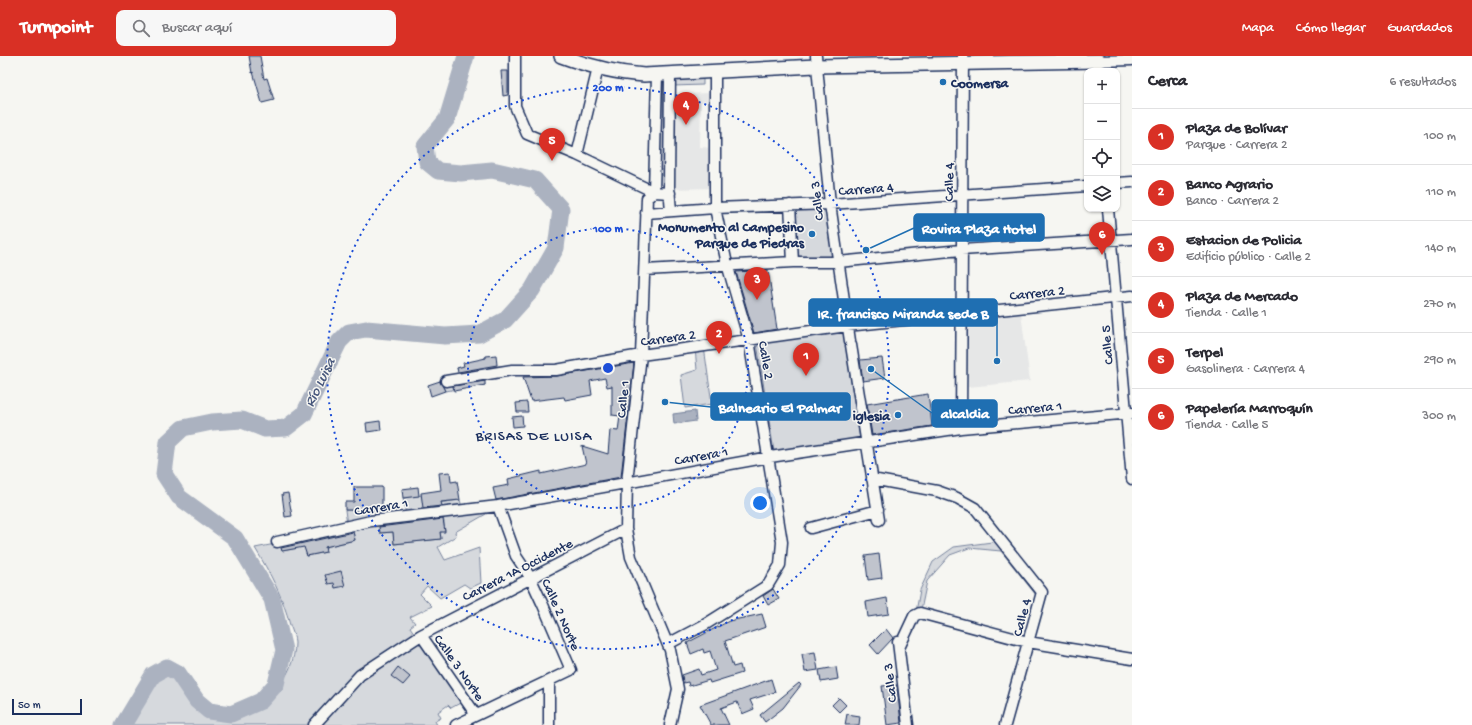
<!DOCTYPE html>
<html lang="es">
<head>
<meta charset="utf-8">
<style>
	:root { --surface:#fff; --page:#f7f7f7; --text:#2b2b33; --muted:#7c7c81; --line:#e1e1e2; --accent:#d93025 }
	body { margin:0; font-family:"Gochi Hand",sans-serif; background:var(--page); color:var(--text) }
	.controls { position:absolute; right:12px; top:12px; display:grid; overflow:hidden; border-radius:8px; box-shadow:0 1px 3px #0004 }
	.controls button { width:36px; height:36px; display:grid; place-items:center; padding:0; border:0; border-bottom:1px solid var(--line); background:var(--surface); color:var(--text); font:20px sans-serif }
	.scale { position:absolute; left:12px; bottom:10px; width:70px; box-sizing:border-box; padding-left:4px; border:2px solid #1b2f5e; border-top:0; font-size:11px; line-height:14px; white-space:nowrap; color:#1b2f5e; -webkit-text-stroke:3px #f6f6f2; paint-order:stroke }
	.you { position:absolute; left:760px; top:447px; width:14px; height:14px; margin:-10px; border:3px solid #fff; border-radius:50%; background:#1a73e8; box-shadow:0 0 0 6px #1a73e833 }
	.badge { display:grid; place-items:center; width:26px; height:26px; border-radius:50%; background:var(--accent); color:#fff; font-size:13px; font-weight:700 }
	.pin { position:absolute; translate:-50% -33px; filter:drop-shadow(0 1px 2px #0008) }
	.pin::after { content:''; position:absolute; top:21px; width:14px; height:12px; background:inherit; clip-path:polygon(0 0,100% 0,50% 100%) }
	.list { margin:0; padding:0; list-style:none }
	h2 { display:flex; justify-content:space-between; align-items:center; height:52px; margin:0; padding:0 16px; font-size:17px }
	h2 small { font-size:13px; font-weight:400; color:var(--muted) }
	.list li { display:grid; grid-template-columns:26px 1fr auto; gap:12px; align-items:center; box-sizing:border-box; height:56px; padding:0 16px; border-top:1px solid var(--line) }
	.list b { display:block; font-size:15px; white-space:nowrap }
	.list p { margin:0; font-size:13px; white-space:nowrap; color:var(--muted) }
	.list em { font-size:13px; font-style:normal; color:var(--muted) }
	.icon { flex:none; width:22px; height:22px; fill:none; stroke:currentColor; stroke-width:2; stroke-linecap:round; stroke-linejoin:round }
	.map { position:relative; flex:none; width:1132px; height:669px; overflow:hidden }
	header { display:flex; align-items:center; gap:24px; box-sizing:border-box; height:56px; padding:0 20px; background:var(--accent); color:#fff }
	header strong { font-size:19px }
	nav { display:flex; gap:22px; margin-inline-start:auto; font-size:14px }
	.search { width:280px; height:36px; background:var(--page); display:flex; align-items:center; gap:10px; box-sizing:border-box; padding:0 14px; border-radius:8px; color:var(--muted); font-size:15px }
	main { display:flex }
	aside { flex:1; background:var(--surface) }
	.map>svg:first-child { display:block }
	.built { fill:#e6e7e7 }
	.green { fill:#d6d9dd; stroke:#78849e }
	.water { fill:#abb2c0; stroke:#717e99 }
	.lines { fill:none; stroke-linecap:round; stroke-linejoin:round }
	.river { stroke:#abb2c0; stroke-width:17 }
	.building { fill:#c0c4cd; stroke:#1b2f5e }
	.minor-casing { stroke:#1b2f5e; stroke-width:13 }
	.major-casing { stroke:#1b2f5e; stroke-width:16 }
	.minor { stroke:#f6f6f2; stroke-width:10 }
	.major { stroke:#f6f6f2; stroke-width:13 }
	.ring { fill:none; stroke:#1d4ed8; stroke-width:2; stroke-dasharray:2 4 }
	.poi-dot { fill:#1f6fb2; stroke:#f6f6f2; stroke-width:1.5 }
	.labels { text-anchor:middle; stroke-width:3; stroke-linejoin:round; paint-order:stroke }
	.poi-label { font-size:14px; font-weight:bold; fill:#1b2f5e; stroke:#f6f6f2; text-anchor:end }
	.street-label { font-size:14px; fill:#1b2f5e; stroke:#f6f6f2 }
	.water-label { font-size:15px; font-style:italic; fill:#46567b; stroke:#f6f6f2 }
	.neighbourhood-label { font-size:15px; letter-spacing:1px; fill:#1b2f5e; stroke:#f6f6f2 }
	.centre { fill:#1d4ed8; stroke:#f6f6f2; stroke-width:2 }
	.ring-label { font-size:12px; text-anchor:middle; font-weight:bold; fill:#1d4ed8; stroke:#f6f6f2; stroke-width:3; stroke-linejoin:round; paint-order:stroke }
	.leader { fill:none; stroke:#1f6fb2; stroke-width:1.5 }
	.callout-dot { fill:#1f6fb2; stroke:#f6f6f2; stroke-width:1.5 }
	.callout { fill:#1f6fb2; stroke:#1f6fb2; stroke-width:1.5 }
	.callout-label { font-size:15px; text-anchor:middle; font-weight:bold; fill:#fff }
</style>
</head>
<body>
<header>
<strong>Turnpoint</strong>
<div class="search"><svg class="icon" aria-label="search" viewBox="0 0 24 24"><circle cx="10" cy="10" r="6"/><path d="M15 15l6 6"/></svg>Buscar aquí</div>
<nav><a>Mapa</a><a>Cómo llegar</a><a>Guardados</a></nav>
</header>
<main>
<div class="map">
<svg width="1132" height="669" viewBox="0 0 1132 669">
	<rect width="100%" height="100%" fill="#f6f6f2"/>
	<filter id="ink" filterUnits="userSpaceOnUse"><feTurbulence type="fractalNoise" baseFrequency=".025" numOctaves="2"/><feDisplacementMap in="SourceGraphic" scale="8" xChannelSelector="R" yChannelSelector="G"/><feConvolveMatrix kernelMatrix="1 2 1 2 8 2 1 2 1" color-interpolation-filters="sRGB"/></filter>
	<g filter="url(#ink)">
		<path class="built" d="M 714,37 L 714,45 L 701,46 L 700,91 L 714,92 L 713,132 L 671,133 L 673,38 Z
			M 1021,257 L 1030,325 L 968,331 L 965,265 Z"/>
		<path class="green" d="M 703,20 L 703,29 L 673,30 L 673,21 Z
			M 666,23 L 665,133 L 659,133 L 660,24 Z
			M 792,152 L 827,152 L 835,202 L 796,203 Z
			M 843,273 L 860,383 L 774,396 L 757,287 Z
			M 704,291 L 712,348 L 685,352 L 681,319 L 697,314 L 695,292 Z
			M 486,300 L 486,310 L 513,310 L 483,320 L 485,329 L 445,335 L 441,325 L 459,320 L 457,312 L 471,308 L 474,309 L 475,316 L 486,314 L 483,303 Z
			M 422,439 L 423,449 L 460,444 L 462,451 L 406,458 L 403,442 Z
			M 345,454 L 382,454 L 383,461 L 347,469 Z
			M 493,454 L 455,476 L 456,480 L 438,491 L 445,504 L 479,492 L 481,527 L 470,532 L 464,528 L 440,542 L 427,530 L 420,538 L 432,550 L 410,561 L 415,567 L 410,571 L 462,646 L 451,652 L 448,649 L 438,656 L 441,662 L 435,665 L 437,669 L 126,669 L 155,620 L 167,615 C 185,623 194,653 212,658 C 218,659 227,662 233,661 C 265,654 295,621 295,587 C 295,581 292,574 290,569 C 283,541 270,517 255,492 L 280,487 L 282,495 L 298,492 L 297,484 L 302,483 L 307,500 L 326,496 L 325,491 L 355,484 L 352,471 L 379,465 L 380,477 L 393,476 L 394,488 L 441,483 L 440,476 L 445,475 L 443,459 Z
			M 996,484 L 1037,534 L 1036,539 L 1001,495 L 969,492 L 950,499 L 927,525 L 921,554 L 916,556 L 920,534 L 933,506 L 954,491 L 992,486 Z"/>
		<path class="water" d="M 695,355 L 696,365 L 674,368 L 673,358 Z"/>
		<g class="lines">
			<path class="river" d="M 123,669 L 153,619 L 167,611 L 178,617 L 197,645 L 209,655 L 231,658 L 261,645 L 276,628 L 284,594 L 272,543 L 235,482 L 179,441 L 164,418 L 168,386 L 183,372 L 212,366 L 242,364 L 265,373 L 286,372 L 304,358 L 339,286 L 349,276 L 366,273 L 445,280 L 479,278 L 505,264 L 532,234 L 556,192 L 561,153 L 535,124 L 492,114 L 461,117 L 438,115 L 427,106 L 425,90 L 447,63 L 466,0"/>
		</g>
		<path class="building" d="M 249,0 L 260,0 L 264,23 L 267,22 L 274,44 L 262,47 L 253,16 L 252,17 Z
			M 501,15 L 508,15 L 508,39 L 503,40 Z
			M 768,214 L 777,273 L 754,277 L 736,216 Z
			M 496,299 L 497,309 L 458,316 L 457,312 L 464,310 L 463,307 L 486,302 L 486,300 Z
			M 882,302 L 885,322 L 863,325 L 860,304 Z
			M 634,307 L 621,421 L 496,444 L 493,432 L 509,429 L 508,423 L 541,415 L 541,418 L 586,408 L 582,390 L 608,398 L 610,374 L 618,375 L 620,360 L 612,359 L 612,330 L 607,331 L 605,322 L 590,325 L 592,339 L 565,344 L 564,341 L 531,345 L 523,321 L 557,320 Z
			M 440,325 L 445,335 L 431,340 L 428,329 Z
			M 485,325 L 485,329 L 454,335 L 453,330 Z
			M 928,338 L 932,370 L 872,379 L 867,348 Z
			M 527,346 L 528,356 L 517,356 L 516,347 Z
			M 522,360 L 523,370 L 513,371 L 512,361 Z
			M 380,365 L 381,374 L 367,376 L 366,367 Z
			M 450,416 L 451,426 L 457,425 L 460,444 L 441,446 L 442,450 L 423,452 L 421,437 L 441,434 L 439,417 Z
			M 354,431 L 382,431 L 382,454 L 345,454 L 345,446 L 354,446 Z
			M 418,431 L 419,440 L 403,442 L 402,433 Z
			M 288,437 L 292,460 L 285,461 L 282,438 Z
			M 443,463 L 445,476 L 440,476 L 441,483 L 394,488 L 393,476 L 380,477 L 379,471 Z
			M 353,476 L 355,484 L 325,491 L 326,496 L 307,500 L 304,491 L 282,495 L 281,492 Z
			M 879,498 L 882,522 L 868,524 L 865,500 Z
			M 341,515 L 345,530 L 335,532 L 334,527 L 328,528 L 325,519 Z
			M 773,533 L 779,543 L 768,549 L 763,540 Z
			M 887,542 L 889,558 L 868,561 L 866,546 Z
			M 762,558 L 766,571 L 725,585 L 733,611 L 740,609 L 742,617 L 710,627 L 709,624 L 689,630 L 688,626 L 683,627 L 682,619 L 699,613 L 701,619 L 716,614 L 710,595 L 704,597 L 703,593 L 691,598 L 687,587 L 729,565 Z
			M 886,573 L 893,582 L 878,598 L 870,589 Z
			M 815,596 L 818,614 L 805,616 L 802,598 Z
			M 398,611 L 410,621 L 403,629 L 391,620 Z
			M 836,611 L 838,623 L 821,626 L 819,614 Z
			M 771,623 L 775,636 L 750,644 L 754,653 L 742,658 L 737,646 L 721,652 L 729,669 L 711,669 L 700,649 Z
			M 799,627 L 801,629 L 783,652 L 765,666 L 760,659 Z
			M 897,629 L 901,667 L 887,669 L 882,630 Z
			M 839,642 L 846,649 L 839,656 L 832,649 Z
			M 847,658 L 860,660 L 859,669 L 845,669 Z"/>
		<g class="lines">
			<defs>
				<path id="minor" d="M 515,0 L 515,50 L 527,78 L 577,99 L 654,136 L 670,137
					M 816,0 L 830,148 L 850,285
					M 1099,5 L 1132,4
					M 657,18 L 654,136 L 647,142 L 641,299 L 627,426 L 626,473 L 631,501 L 670,594 L 678,633 L 670,669
					M 670,18 L 669,131 L 671,155
					M 577,99 L 598,12
					M 1117,127 L 1132,126
					M 790,149 L 793,206
					M 1108,153 L 1132,423
					M 646,157 L 715,152 L 830,148 L 1087,130
					M 645,214 L 793,206 L 838,206 L 961,194 L 1132,183
					M 851,289 L 879,464
					M 446,325 L 512,314 L 556,314 L 641,299 L 847,270 L 1132,240
					M 961,372 L 963,0
					M 872,423 L 937,435 L 957,442 L 975,452 L 1042,536 L 1005,669
					M 811,472 L 878,454
					M 277,486 L 371,465 L 498,450 L 770,401 L 961,372 L 1132,357
					M 421,579 L 476,659
					M 898,586 L 908,669
					M 668,588 L 706,568 L 768,529 L 780,509 L 782,486 L 749,284 L 727,208 L 715,152 L 715,15
					M 899,592 L 914,560 L 920,557 L 1028,586 L 1132,603
					M 549,625 L 549,669
					M 314,669 L 360,619 L 421,579 L 626,473
					M 456,669 L 571,614 L 543,549 L 530,521 L 516,500 L 498,450"/>
				<path id="major" d="M 561,0 C 588,10 615,17 644,19 L 816,10 L 1099,5"/>
			</defs>
			<use href="#minor" class="minor-casing"/>
			<use href="#major" class="major-casing"/>
			<use href="#minor" class="minor"/>
			<use href="#major" class="major"/>
		</g>
	</g>
	<g class="ring">
		<circle cx="608" cy="312" r="140"/>
		<circle cx="608" cy="312" r="281"/>
	</g>
	<g class="poi-dot">
		<circle cx="943" cy="26" r="4"/>
		<circle cx="812" cy="178" r="4"/>
		<circle cx="898" cy="359" r="4"/>
	</g>
	<g class="labels">
		<g class="poi-label">
			<text x="951" y="31" text-anchor="start">Coomersa</text>
			<text x="804" y="175">Monumento al Campesino<tspan x="804" dy="16">Parque de Piedras</tspan></text>
			<text x="890" y="364">iglesia</text>
		</g>
		<g class="street-label">
			<text transform="translate(948 126) rotate(-89)" y="5">Calle 4</text>
			<text transform="translate(866 132) rotate(-4)" y="5">Carrera 4</text>
			<text transform="translate(816 145) rotate(-97)" y="5">Calle 3</text>
			<text transform="translate(1037 236) rotate(-6)" y="5">Carrera 2</text>
			<text transform="translate(668 281) rotate(-8)" y="5">Carrera 2</text>
			<text transform="translate(1106 289) rotate(-95)" y="5">Calle 5</text>
			<text transform="translate(767 304) rotate(80)" y="5">Calle 2</text>
			<text transform="translate(622 343) rotate(-84)" y="5">Calle 1</text>
			<text transform="translate(1035 351) rotate(-5)" y="5">Carrera 1</text>
			<text transform="translate(701 399) rotate(-10)" y="5">Carrera 1</text>
			<text transform="translate(381 450) rotate(-9)" y="5">Carrera 1</text>
			<text transform="translate(517 513) rotate(-27)" y="5">Carrera 1A Occidente</text>
			<text transform="translate(562 558) rotate(66)" y="5">Calle 2 Norte</text>
			<text transform="translate(1021 561) rotate(-75)" y="5">Calle 4</text>
			<text transform="translate(460 611) rotate(55)" y="5">Calle 3 Norte</text>
			<text transform="translate(889 627) rotate(-97)" y="5">Calle 3</text>
		</g>
		<g class="water-label">
			<text transform="translate(319 326) rotate(-64)" y="5">Río Luisa</text>
		</g>
		<g class="neighbourhood-label">
			<text x="534" y="384">BRISAS DE LUISA</text>
		</g>
	</g>
	<circle cx="608" cy="312" r="6" class="centre"/>
	<g class="ring-label">
		<text x="608" y="35">200 m</text>
		<text x="608" y="176">100 m</text>
	</g>
	<path class="leader" d="M866 194L914 172M997 305L997 256M665 346L711 351M871 313L932 357"/>
	<g class="callout-dot">
		<circle cx="866" cy="194" r="4"/>
		<circle cx="997" cy="305" r="4"/>
		<circle cx="665" cy="346" r="4"/>
		<circle cx="871" cy="313" r="4"/>
	</g>
	<g class="callout">
		<rect x="914" y="158" width="130" height="27" rx="4"/>
		<rect x="809" y="243" width="188" height="27" rx="4"/>
		<rect x="711" y="337" width="139" height="27" rx="4"/>
		<rect x="932" y="344" width="65" height="27" rx="4"/>
	</g>
	<g class="callout-label">
		<text x="979" y="177">Rovira Plaza Hotel</text>
		<text x="903" y="262">IR. francisco Miranda sede B</text>
		<text x="780" y="356">Balneario El Palmar</text>
		<text x="965" y="362">alcaldia</text>
	</g>
</svg>
<div class="controls">
<button>+</button>
<button>−</button>
<button><svg class="icon" aria-label="locate" viewBox="0 0 24 24"><circle cx="12" cy="12" r="6"/><path d="M12 2v4M12 18v4M2 12h4M18 12h4"/></svg></button>
<button><svg class="icon" aria-label="layers" viewBox="0 0 24 24"><path d="M12 4l9 5-9 5-9-5zM3 14l9 5 9-5"/></svg></button>
</div>
<div class="scale">50 m</div>
<div class="you"></div>
<div class="pin badge" style="left:806px;top:320px">1</div>
<div class="pin badge" style="left:719px;top:298px">2</div>
<div class="pin badge" style="left:757px;top:244px">3</div>
<div class="pin badge" style="left:686px;top:69px">4</div>
<div class="pin badge" style="left:552px;top:105px">5</div>
<div class="pin badge" style="left:1102px;top:199px">6</div>
</div>
<aside>
<h2>Cerca<small>6 resultados</small></h2>
<ul class="list">
<li><span class="badge">1</span><div><b>Plaza de Bolívar</b><p>Parque · Carrera 2</p></div><em>100 m</em></li>
<li><span class="badge">2</span><div><b>Banco Agrario</b><p>Banco · Carrera 2</p></div><em>110 m</em></li>
<li><span class="badge">3</span><div><b>Estacion de Policia</b><p>Edificio público · Calle 2</p></div><em>140 m</em></li>
<li><span class="badge">4</span><div><b>Plaza de Mercado</b><p>Tienda · Calle 1</p></div><em>270 m</em></li>
<li><span class="badge">5</span><div><b>Terpel</b><p>Gasolinera · Carrera 4</p></div><em>290 m</em></li>
<li><span class="badge">6</span><div><b>Papelería Marroquín</b><p>Tienda · Calle 5</p></div><em>300 m</em></li>
</ul>
</aside>
</main>
</body>
</html>
